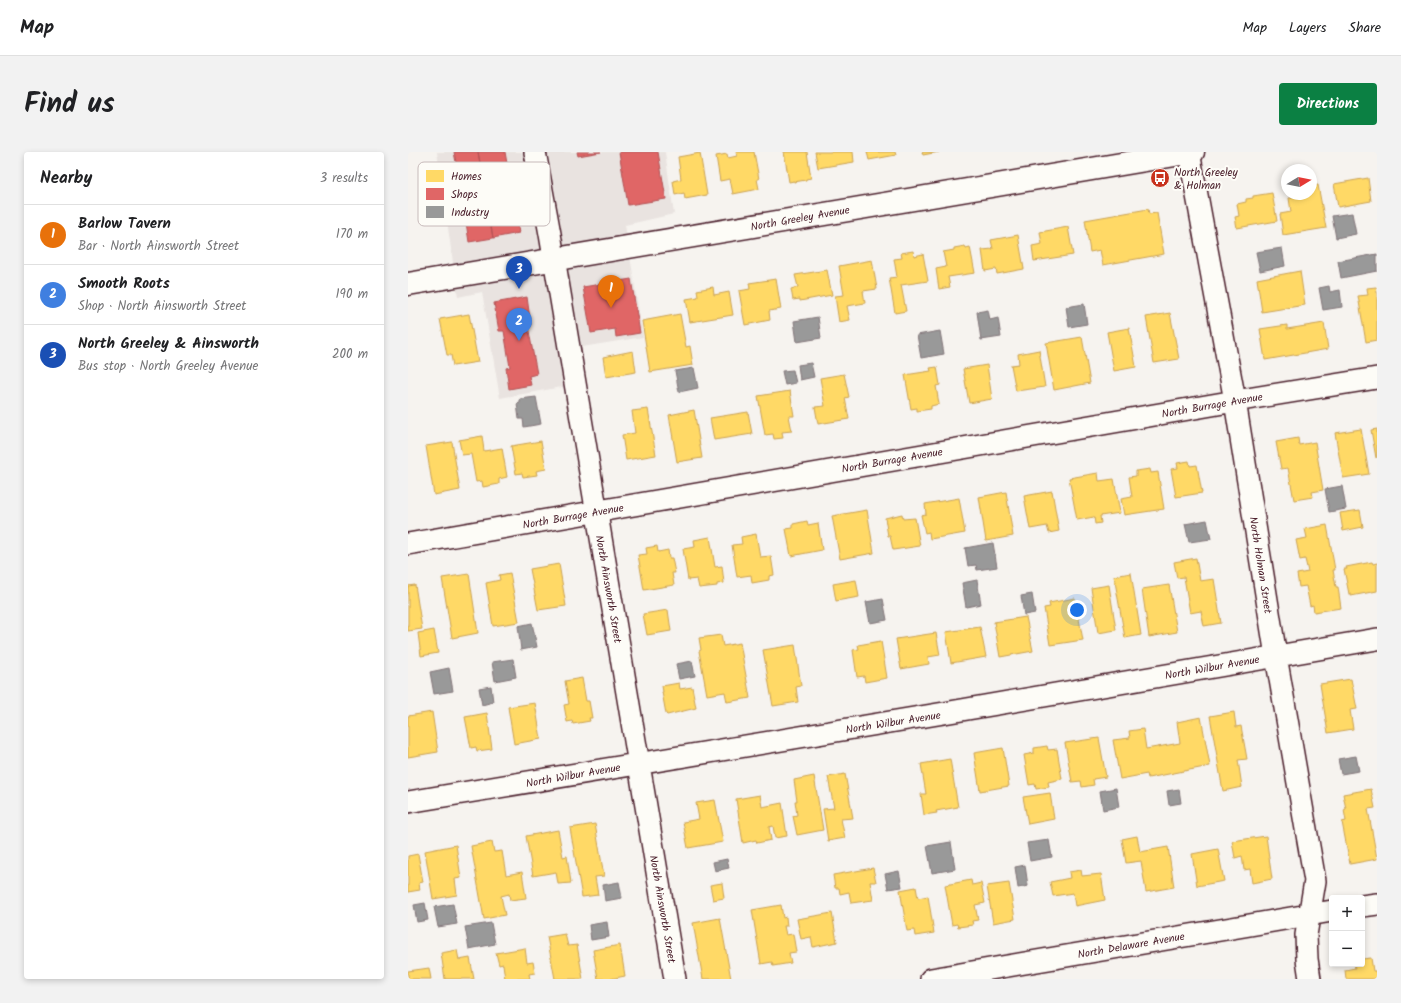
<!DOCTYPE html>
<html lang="en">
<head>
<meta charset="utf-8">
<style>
	:root { --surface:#fff; --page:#f2f2f2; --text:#202124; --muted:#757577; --line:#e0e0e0; --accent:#0b8043 }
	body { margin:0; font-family:Kalam,sans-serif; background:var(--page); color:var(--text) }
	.controls { position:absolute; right:12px; bottom:12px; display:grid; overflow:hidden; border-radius:4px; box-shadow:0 2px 6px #0003 }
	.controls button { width:36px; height:36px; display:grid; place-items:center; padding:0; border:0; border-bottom:1px solid var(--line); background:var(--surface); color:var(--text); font:20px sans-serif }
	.compass { position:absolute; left:873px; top:12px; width:36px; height:36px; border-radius:50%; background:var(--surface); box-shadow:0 2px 6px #0003; rotate:80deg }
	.you { position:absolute; left:669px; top:458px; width:14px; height:14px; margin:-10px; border:3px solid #fff; border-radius:50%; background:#1a73e8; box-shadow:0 0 0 6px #1a73e833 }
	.badge { display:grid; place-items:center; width:26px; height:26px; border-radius:50%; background:var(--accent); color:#fff; font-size:13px; font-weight:700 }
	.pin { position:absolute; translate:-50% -33px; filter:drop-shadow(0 1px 2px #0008) }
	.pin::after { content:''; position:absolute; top:21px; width:14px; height:12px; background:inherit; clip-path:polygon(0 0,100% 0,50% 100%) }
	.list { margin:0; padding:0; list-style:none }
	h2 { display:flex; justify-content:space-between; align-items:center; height:52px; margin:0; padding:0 16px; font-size:17px }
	h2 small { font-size:13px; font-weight:400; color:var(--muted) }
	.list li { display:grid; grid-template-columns:26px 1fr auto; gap:12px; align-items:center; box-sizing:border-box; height:60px; padding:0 16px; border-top:1px solid var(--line) }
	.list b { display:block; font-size:15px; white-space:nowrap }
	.list p { margin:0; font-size:13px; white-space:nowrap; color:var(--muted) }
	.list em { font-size:13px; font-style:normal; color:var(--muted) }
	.map { position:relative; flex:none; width:969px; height:827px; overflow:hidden; border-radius:4px }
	header { display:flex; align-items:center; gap:24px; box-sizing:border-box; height:56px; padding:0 20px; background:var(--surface); border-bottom:1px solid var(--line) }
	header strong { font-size:19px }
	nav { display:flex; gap:22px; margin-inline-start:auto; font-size:14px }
	.intro { display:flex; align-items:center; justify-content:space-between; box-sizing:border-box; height:96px; padding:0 24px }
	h1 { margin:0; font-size:28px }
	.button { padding:10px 18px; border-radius:4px; background:var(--accent); color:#fff; font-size:14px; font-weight:700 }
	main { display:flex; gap:24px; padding:0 24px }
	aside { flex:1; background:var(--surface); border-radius:4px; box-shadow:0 2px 6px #0003 }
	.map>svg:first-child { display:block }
	.built { fill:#e9e3e0 }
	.homes { fill:#ffd966; stroke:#c9a154 }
	.shops { fill:#e06666; stroke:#b35154 }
	.industry { fill:#999; stroke:#817478 }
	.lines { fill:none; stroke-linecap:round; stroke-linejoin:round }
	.street-casing { stroke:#4a1f2b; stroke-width:24 }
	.secondary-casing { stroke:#4a1f2b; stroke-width:25 }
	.street { stroke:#fdfcf7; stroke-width:21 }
	.secondary { stroke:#fdfcf7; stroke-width:22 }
	.labels { text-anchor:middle; stroke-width:4; stroke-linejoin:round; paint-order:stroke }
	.poi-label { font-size:11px; fill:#4a1f2b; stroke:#fdfcf7; text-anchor:start }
	.street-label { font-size:11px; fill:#4a1f2b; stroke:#fdfcf7 }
	.key { fill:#fdfcf7; stroke:#c7baba; stroke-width:1 }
	.key-label { font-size:11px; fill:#4a1f2b }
</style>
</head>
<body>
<header>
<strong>Map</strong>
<nav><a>Map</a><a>Layers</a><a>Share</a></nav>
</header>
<div class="intro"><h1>Find us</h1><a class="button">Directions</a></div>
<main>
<aside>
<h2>Nearby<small>3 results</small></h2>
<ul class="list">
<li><span class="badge" style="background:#e8710a">1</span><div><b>Barlow Tavern</b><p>Bar · North Ainsworth Street</p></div><em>170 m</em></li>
<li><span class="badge" style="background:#3f7fe0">2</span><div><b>Smooth Roots</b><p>Shop · North Ainsworth Street</p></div><em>190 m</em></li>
<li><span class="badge" style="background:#1a4fb4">3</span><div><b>North Greeley &amp; Ainsworth</b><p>Bus stop · North Greeley Avenue</p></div><em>200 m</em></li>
</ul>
</aside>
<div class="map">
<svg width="969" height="827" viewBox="0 0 969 827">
	<rect width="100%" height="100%" fill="#f6f3ef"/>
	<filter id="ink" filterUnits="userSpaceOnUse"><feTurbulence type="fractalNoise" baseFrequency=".025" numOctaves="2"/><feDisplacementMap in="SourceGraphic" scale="8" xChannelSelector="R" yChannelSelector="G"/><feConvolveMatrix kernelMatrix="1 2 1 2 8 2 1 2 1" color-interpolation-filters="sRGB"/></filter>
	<g filter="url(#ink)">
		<path class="built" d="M 29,0 L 257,0 L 266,62 L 217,73 L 235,185 L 174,195 L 177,231 L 92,246 L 74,140 L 50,145 Z"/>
		<path class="homes" d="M 328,0 L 346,0 L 351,27 L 349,27 L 351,37 L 325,42 L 322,27 L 312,29 L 308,4 L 319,2 L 320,6 L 329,4 Z
			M 376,0 L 399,0 L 403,26 L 398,27 L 398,28 L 386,30 L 386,29 L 381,30 Z
			M 407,0 L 445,0 L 446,10 L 410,16 Z
			M 459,0 L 487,0 L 488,3 L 461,8 Z
			M 514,0 L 531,0 L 515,3 Z
			M 292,1 L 299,43 L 277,47 L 276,41 L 267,43 L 265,29 L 273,27 L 270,5 Z
			M 960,26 L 963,49 L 930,55 L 926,32 Z
			M 910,33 L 918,76 L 875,83 L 872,62 L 883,60 L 881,46 L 885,46 L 884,42 L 903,42 L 903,34 Z
			M 864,41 L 869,69 L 829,76 L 827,65 L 831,64 L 829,52 L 838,50 L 838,47 L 845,46 L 845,44 Z
			M 740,57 L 741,62 L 749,61 L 756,102 L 695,113 L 692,98 L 682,100 L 677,68 Z
			M 660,75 L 665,103 L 626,109 L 624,94 L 634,92 L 632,80 Z
			M 610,83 L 616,117 L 589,122 L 588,117 L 577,119 L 574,98 L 585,97 L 583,88 Z
			M 557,94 L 558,96 L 562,95 L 567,121 L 540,125 L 542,135 L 531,137 L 528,117 L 538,115 L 535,100 L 546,98 L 546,96 Z
			M 505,99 L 506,104 L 515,102 L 520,129 L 493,133 L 498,159 L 487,161 L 481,126 L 489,125 L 486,107 L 494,106 L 493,101 Z
			M 464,108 L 469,137 L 455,139 L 457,151 L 439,154 L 442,168 L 431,170 L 427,144 L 436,143 L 431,114 Z
			M 419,118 L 424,143 L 392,149 L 392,147 L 385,148 L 383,137 L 390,135 L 387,123 Z
			M 892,119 L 897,153 L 854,160 L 849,127 Z
			M 368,127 L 373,157 L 361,159 L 362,168 L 337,173 L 331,139 L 342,137 L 341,131 Z
			M 305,135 L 306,143 L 321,140 L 325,163 L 282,170 L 278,147 L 290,145 L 289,138 Z
			M 968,135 L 969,141 L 969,188 L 958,190 L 950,144 L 960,143 L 959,136 Z
			M 762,161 L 771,207 L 746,211 L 738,165 Z
			M 61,162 L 70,210 L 45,214 L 43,203 L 39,203 L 32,167 Z
			M 272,162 L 278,195 L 282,194 L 285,213 L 242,220 L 234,169 Z
			M 916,171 L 920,197 L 857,208 L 852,177 L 879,173 L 879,177 Z
			M 721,176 L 728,215 L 706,219 L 699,180 Z
			M 674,185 L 682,231 L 646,238 L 638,191 Z
			M 631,198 L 637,235 L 608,239 L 603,213 L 611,212 L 610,202 Z
			M 225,199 L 228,220 L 198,225 L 195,205 Z
			M 579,213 L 584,247 L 561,251 L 555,217 Z
			M 529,215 L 532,233 L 528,234 L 531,252 L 523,254 L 523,257 L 509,259 L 509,256 L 503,257 L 497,223 L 523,219 L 522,216 Z
			M 436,222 L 441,245 L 437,246 L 441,267 L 410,272 L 407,255 L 417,254 L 412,226 Z
			M 382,239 L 386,264 L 381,264 L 384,279 L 374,280 L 375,286 L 366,287 L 365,282 L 357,283 L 350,244 Z
			M 240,257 L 248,303 L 218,308 L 214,283 L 227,281 L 224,259 Z
			M 286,258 L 294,306 L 269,310 L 261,263 Z
			M 340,260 L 344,282 L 306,288 L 302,266 Z
			M 953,277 L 961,322 L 935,326 L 927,281 Z
			M 969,277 L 969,305 L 968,306 L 963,278 Z
			M 74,284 L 76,299 L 94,296 L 99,325 L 91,327 L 91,332 L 75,335 L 74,329 L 68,330 L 63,302 L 54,303 L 51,288 Z
			M 890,286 L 891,293 L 907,290 L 915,338 L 904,340 L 905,345 L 886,348 L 880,316 L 873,317 L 868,290 Z
			M 133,289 L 138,317 L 128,319 L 129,323 L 115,325 L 114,321 L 108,322 L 103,294 Z
			M 44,290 L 52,338 L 26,343 L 18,294 Z
			M 781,309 L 782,314 L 789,313 L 794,341 L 768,345 L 763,317 L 770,316 L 769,311 Z
			M 742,317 L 743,321 L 750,320 L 756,357 L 716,363 L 713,347 L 724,345 L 721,325 L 728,324 L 728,319 Z
			M 690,321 L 691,329 L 706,327 L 712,361 L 692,364 L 693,371 L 687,372 L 686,365 L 669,368 L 661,326 Z
			M 644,339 L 651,379 L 641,381 L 639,374 L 622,377 L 616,344 Z
			M 598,340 L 605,384 L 578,389 L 571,345 Z
			M 551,346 L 557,381 L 522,387 L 521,380 L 517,381 L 513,363 L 518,362 L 517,352 Z
			M 459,358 L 466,401 L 432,407 L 424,364 Z
			M 952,358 L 955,375 L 935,379 L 932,361 Z
			M 494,362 L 495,367 L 507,366 L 512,394 L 485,398 L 482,384 L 480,384 L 477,366 Z
			M 399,369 L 400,373 L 410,371 L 414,398 L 383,404 L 378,377 L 385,376 L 385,372 Z
			M 919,373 L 927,418 L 925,418 L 928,435 L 930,435 L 933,456 L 906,460 L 905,453 L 902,454 L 898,434 L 891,435 L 889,422 L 900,420 L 897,407 L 892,408 L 888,388 L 899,386 L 897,377 Z
			M 348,382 L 352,405 L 363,404 L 366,423 L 361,424 L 361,428 L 344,431 L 343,423 L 329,425 L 324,393 L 334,392 L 333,385 Z
			M 302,385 L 307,415 L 314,414 L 316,431 L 309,432 L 309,434 L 291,436 L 289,427 L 280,428 L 275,397 L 287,395 L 286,388 Z
			M 249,394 L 250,400 L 260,398 L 261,406 L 264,406 L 267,421 L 264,421 L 266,433 L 236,438 L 230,403 L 239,402 L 238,396 Z
			M 788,406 L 792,429 L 806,427 L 813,471 L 796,474 L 793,459 L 782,461 L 776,425 L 769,426 L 766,410 Z
			M 964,410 L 965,412 L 969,411 L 969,439 L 943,444 L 943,441 L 941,442 L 936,417 L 939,417 L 938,415 Z
			M 151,412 L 158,454 L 130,458 L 122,417 Z
			M 102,421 L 111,470 L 85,474 L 78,431 L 92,428 L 91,423 Z
			M 723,421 L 733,483 L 717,486 L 706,424 Z
			M 61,422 L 70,481 L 44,486 L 34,426 Z
			M 448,428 L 451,445 L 428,449 L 425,432 Z
			M 7,433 L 14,477 L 0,479 L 0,434 Z
			M 701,433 L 708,478 L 690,481 L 683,436 Z
			M 761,433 L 769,480 L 741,485 L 734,437 Z
			M 667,446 L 675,488 L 642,493 L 636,456 L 642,455 L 641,451 Z
			M 260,458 L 263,479 L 239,483 L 235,462 Z
			M 618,465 L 625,499 L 592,505 L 586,470 Z
			M 572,475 L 578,505 L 543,511 L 538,480 Z
			M 26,478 L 30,501 L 13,504 L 10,481 Z
			M 528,481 L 532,503 L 520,505 L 521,512 L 493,517 L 488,487 Z
			M 313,483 L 315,494 L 332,491 L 342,546 L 319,550 L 317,540 L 299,543 L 291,499 L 293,498 L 291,486 Z
			M 473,489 L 479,526 L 457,530 L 456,524 L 449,525 L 445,498 L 451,497 L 450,493 Z
			M 387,493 L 393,534 L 388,535 L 390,550 L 365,554 L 355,498 Z
			M 174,526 L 178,549 L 181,549 L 184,566 L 181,566 L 182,569 L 165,572 L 164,569 L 159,570 L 156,553 L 161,552 L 157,529 Z
			M 943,527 L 949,557 L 942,558 L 945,577 L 920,581 L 912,532 Z
			M 271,531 L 272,537 L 284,535 L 288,556 L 259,563 L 258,562 L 254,540 L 255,540 L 254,534 Z
			M 127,551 L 133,587 L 106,592 L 100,555 Z
			M 24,560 L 30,600 L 0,605 L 0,564 Z
			M 826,560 L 828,575 L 833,574 L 839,607 L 830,608 L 834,635 L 815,639 L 802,564 Z
			M 79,561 L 84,597 L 69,599 L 68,595 L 63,596 L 57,565 Z
			M 793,565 L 802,614 L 740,626 L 739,622 L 712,627 L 705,588 L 722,586 L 721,579 L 735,577 L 738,597 L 772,591 L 769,570 Z
			M 691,586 L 698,625 L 685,627 L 686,633 L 674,635 L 673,629 L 664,630 L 657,591 Z
			M 639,594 L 640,598 L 649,597 L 654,627 L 640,630 L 641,635 L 628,637 L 627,632 L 621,633 L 616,603 L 626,601 L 626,596 Z
			M 595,596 L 601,634 L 572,639 L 566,601 Z
			M 542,607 L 550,655 L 528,659 L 529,661 L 516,663 L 513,642 L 518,642 L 513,612 Z
			M 437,622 L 445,666 L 433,667 L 437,686 L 420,689 L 415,657 L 426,656 L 420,625 Z
			M 406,624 L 415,678 L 389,683 L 385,664 L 389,663 L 387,649 L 389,649 L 386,628 Z
			M 963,637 L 967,656 L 960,657 L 969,707 L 942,712 L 934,670 L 938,669 L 936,658 L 938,657 L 935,642 Z
			M 642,641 L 646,667 L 620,672 L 615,645 Z
			M 352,643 L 354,655 L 374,651 L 379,684 L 367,686 L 365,674 L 361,675 L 363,688 L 349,691 L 348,688 L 335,691 L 328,647 Z
			M 307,648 L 315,690 L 280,696 L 275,670 L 291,667 L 288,651 Z
			M 187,672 L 196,724 L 187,725 L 190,743 L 174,745 L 162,676 Z
			M 150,678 L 155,705 L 159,704 L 163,731 L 150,732 L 148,720 L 125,724 L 118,684 Z
			M 729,684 L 732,700 L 760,695 L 766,735 L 738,740 L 733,709 L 718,711 L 714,687 Z
			M 858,684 L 864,727 L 844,731 L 842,717 L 836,718 L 834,704 L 827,706 L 824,689 Z
			M 84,690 L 86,700 L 94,699 L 98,723 L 114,720 L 118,746 L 102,748 L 101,742 L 93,744 L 97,763 L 76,767 L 63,694 Z
			M 48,693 L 53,726 L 47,727 L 49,743 L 25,747 L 17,699 Z
			M 810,697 L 816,729 L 789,734 L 784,702 Z
			M 10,702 L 15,730 L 11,731 L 12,738 L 0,740 L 0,704 Z
			M 465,716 L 468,730 L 462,730 L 465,748 L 443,751 L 441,740 L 432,742 L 431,736 L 427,736 L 425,723 Z
			M 673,718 L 674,724 L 693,722 L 697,748 L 667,754 L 665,741 L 645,744 L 642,730 L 662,726 L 661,720 Z
			M 563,728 L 564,733 L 573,731 L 577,751 L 567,753 L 570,768 L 564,769 L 565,773 L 550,775 L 549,772 L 544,773 L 537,733 Z
			M 314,731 L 316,746 L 305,748 L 302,733 Z
			M 601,731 L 607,767 L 585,771 L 579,734 Z
			M 508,735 L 510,746 L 520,744 L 526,781 L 507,784 L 506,778 L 499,779 L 492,738 Z
			M 373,753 L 375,766 L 378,765 L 379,774 L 376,774 L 378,783 L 385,782 L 388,800 L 381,801 L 383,811 L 365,814 L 364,810 L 353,812 L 344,758 Z
			M 424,761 L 429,790 L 405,795 L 403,785 L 393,787 L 389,767 Z
			M 312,766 L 323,827 L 295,827 L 285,771 Z
			M 157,782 L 160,794 L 169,793 L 175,827 L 147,827 L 139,785 Z
			M 212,793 L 217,824 L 202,827 L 190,827 L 185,798 Z
			M 117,796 L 119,811 L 125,810 L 127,821 L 121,822 L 122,827 L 97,827 L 95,812 L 91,813 L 88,801 Z
			M 49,798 L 51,808 L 62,806 L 66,827 L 37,827 L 33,801 Z
			M 963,806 L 965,819 L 968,819 L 969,827 L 938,827 L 937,818 L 947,816 L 946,812 L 954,812 L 954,807 Z
			M 21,816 L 23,827 L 0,827 L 0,819 Z"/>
		<path class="shops" d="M 46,0 L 70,0 L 75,27 L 52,31 Z
			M 70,0 L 97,0 L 101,23 L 75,27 Z
			M 169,0 L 193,0 L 170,4 Z
			M 211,0 L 250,0 L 258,47 L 220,53 Z
			M 101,23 L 111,81 L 85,86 L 75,27 Z
			M 75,27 L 85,86 L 61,90 L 52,31 Z
			M 223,127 L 232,181 L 208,185 L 207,177 L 183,181 L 175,135 Z
			M 119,145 L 123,174 L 120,174 L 129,222 L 121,224 L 123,233 L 101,237 L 98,216 L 102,215 L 96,179 L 91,179 L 86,151 Z"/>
		<path class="industry" d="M 944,61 L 948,82 L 928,86 L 924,64 Z
			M 874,96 L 877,114 L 852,119 L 848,100 Z
			M 969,102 L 969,119 L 933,126 L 930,109 Z
			M 921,134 L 922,140 L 932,138 L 934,155 L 915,158 L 911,136 Z
			M 676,152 L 679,172 L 661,175 L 658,155 Z
			M 580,158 L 582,168 L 590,166 L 593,185 L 573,188 L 569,160 Z
			M 410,165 L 413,186 L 389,190 L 386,169 Z
			M 532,179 L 536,202 L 513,206 L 509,183 Z
			M 403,211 L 406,225 L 392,228 L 390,213 Z
			M 286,216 L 290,236 L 271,240 L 267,219 Z
			M 385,218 L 388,231 L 377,233 L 374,219 Z
			M 128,245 L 133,272 L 116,275 L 115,267 L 111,267 L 109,252 L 112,251 L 112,247 Z
			M 934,334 L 938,357 L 921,360 L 917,337 Z
			M 799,368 L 803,387 L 781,390 L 777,372 Z
			M 585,391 L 589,415 L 569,418 L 568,413 L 560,414 L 557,396 Z
			M 569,428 L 573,452 L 558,455 L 554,431 Z
			M 624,442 L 627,461 L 616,463 L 613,444 Z
			M 475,447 L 479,468 L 462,471 L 458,450 Z
			M 124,471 L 129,495 L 113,498 L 110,474 Z
			M 105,507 L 108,525 L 87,529 L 84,510 Z
			M 284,509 L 287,524 L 271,527 L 268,512 Z
			M 41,516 L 45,539 L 26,542 L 22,520 Z
			M 83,534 L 85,550 L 74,553 L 71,536 Z
			M 948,604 L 951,619 L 933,622 L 930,607 Z
			M 708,636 L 711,655 L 695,658 L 692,639 Z
			M 771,637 L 773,651 L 761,653 L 759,639 Z
			M 641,688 L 644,705 L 622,709 L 619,691 Z
			M 543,690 L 547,717 L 524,721 L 519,694 Z
			M 319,707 L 321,716 L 307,719 L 305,710 Z
			M 617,713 L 620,734 L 610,736 L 607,715 Z
			M 491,719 L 494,735 L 480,737 L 477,722 Z
			M 211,730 L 214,746 L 197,749 L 195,733 Z
			M 17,751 L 20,768 L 9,770 L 6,753 Z
			M 45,752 L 49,772 L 30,775 L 26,755 Z
			M 199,770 L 201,785 L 183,788 L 181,773 Z
			M 83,771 L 87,792 L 61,797 L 57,775 Z"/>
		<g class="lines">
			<defs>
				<path id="street" d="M 127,0 L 142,82 L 267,827
					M 781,0 L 827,249 L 868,504 L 907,729 L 898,783 L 899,807 L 902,827
					M 0,392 L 827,249 L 969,226
					M 0,650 L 536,561 L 969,487
					M 954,754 L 969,752
					M 523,827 L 924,759"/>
				<path id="secondary" d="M 0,132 L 785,0"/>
			</defs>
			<use href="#street" class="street-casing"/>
			<use href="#secondary" class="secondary-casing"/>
			<use href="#street" class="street"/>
			<use href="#secondary" class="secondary"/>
		</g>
	</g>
	<defs>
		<symbol id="bus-disc" viewBox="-11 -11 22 22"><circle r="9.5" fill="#c8321e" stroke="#fdfcf7"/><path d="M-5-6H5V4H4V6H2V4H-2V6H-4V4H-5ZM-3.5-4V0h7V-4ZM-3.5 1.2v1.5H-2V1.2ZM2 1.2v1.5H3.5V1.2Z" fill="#fff"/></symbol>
	</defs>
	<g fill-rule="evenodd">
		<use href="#bus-disc" x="741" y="15" width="22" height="22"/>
	</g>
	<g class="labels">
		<g class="poi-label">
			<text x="766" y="24">North Greeley<tspan x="766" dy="13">&amp; Holman</tspan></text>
		</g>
		<g class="street-label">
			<text transform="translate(392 66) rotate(-10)" y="4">North Greeley Avenue</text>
			<text transform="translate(804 253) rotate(-10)" y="4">North Burrage Avenue</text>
			<text transform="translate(484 308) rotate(-10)" y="4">North Burrage Avenue</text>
			<text transform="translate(165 364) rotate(-10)" y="4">North Burrage Avenue</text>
			<text transform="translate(853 413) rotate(81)" y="4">North Holman Street</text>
			<text transform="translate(201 437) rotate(80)" y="4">North Ainsworth Street</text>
			<text transform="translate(804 515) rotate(-10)" y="4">North Wilbur Avenue</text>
			<text transform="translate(485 570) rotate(-9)" y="4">North Wilbur Avenue</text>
			<text transform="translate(165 623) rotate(-10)" y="4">North Wilbur Avenue</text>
			<text transform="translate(255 757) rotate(80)" y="4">North Ainsworth Street</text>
			<text transform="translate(723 793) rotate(-10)" y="4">North Delaware Avenue</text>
		</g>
	</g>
	<rect x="10" y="10" width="132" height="64" rx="6" class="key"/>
	<rect x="18" y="18" width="18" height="12" fill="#ffd966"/>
	<rect x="18" y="36" width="18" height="12" fill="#e06666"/>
	<rect x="18" y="54" width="18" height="12" fill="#999"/>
	<g class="key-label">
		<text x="43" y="28">Homes</text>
		<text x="43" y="46">Shops</text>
		<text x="43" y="64">Industry</text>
	</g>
</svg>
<div class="controls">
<button>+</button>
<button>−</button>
</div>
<svg class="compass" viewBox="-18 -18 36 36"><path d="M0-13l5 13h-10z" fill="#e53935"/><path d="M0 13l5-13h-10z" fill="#757577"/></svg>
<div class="you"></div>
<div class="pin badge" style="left:203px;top:156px;background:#e8710a">1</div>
<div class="pin badge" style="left:111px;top:189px;background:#3f7fe0">2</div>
<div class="pin badge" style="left:111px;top:137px;background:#1a4fb4">3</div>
</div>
</main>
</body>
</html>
